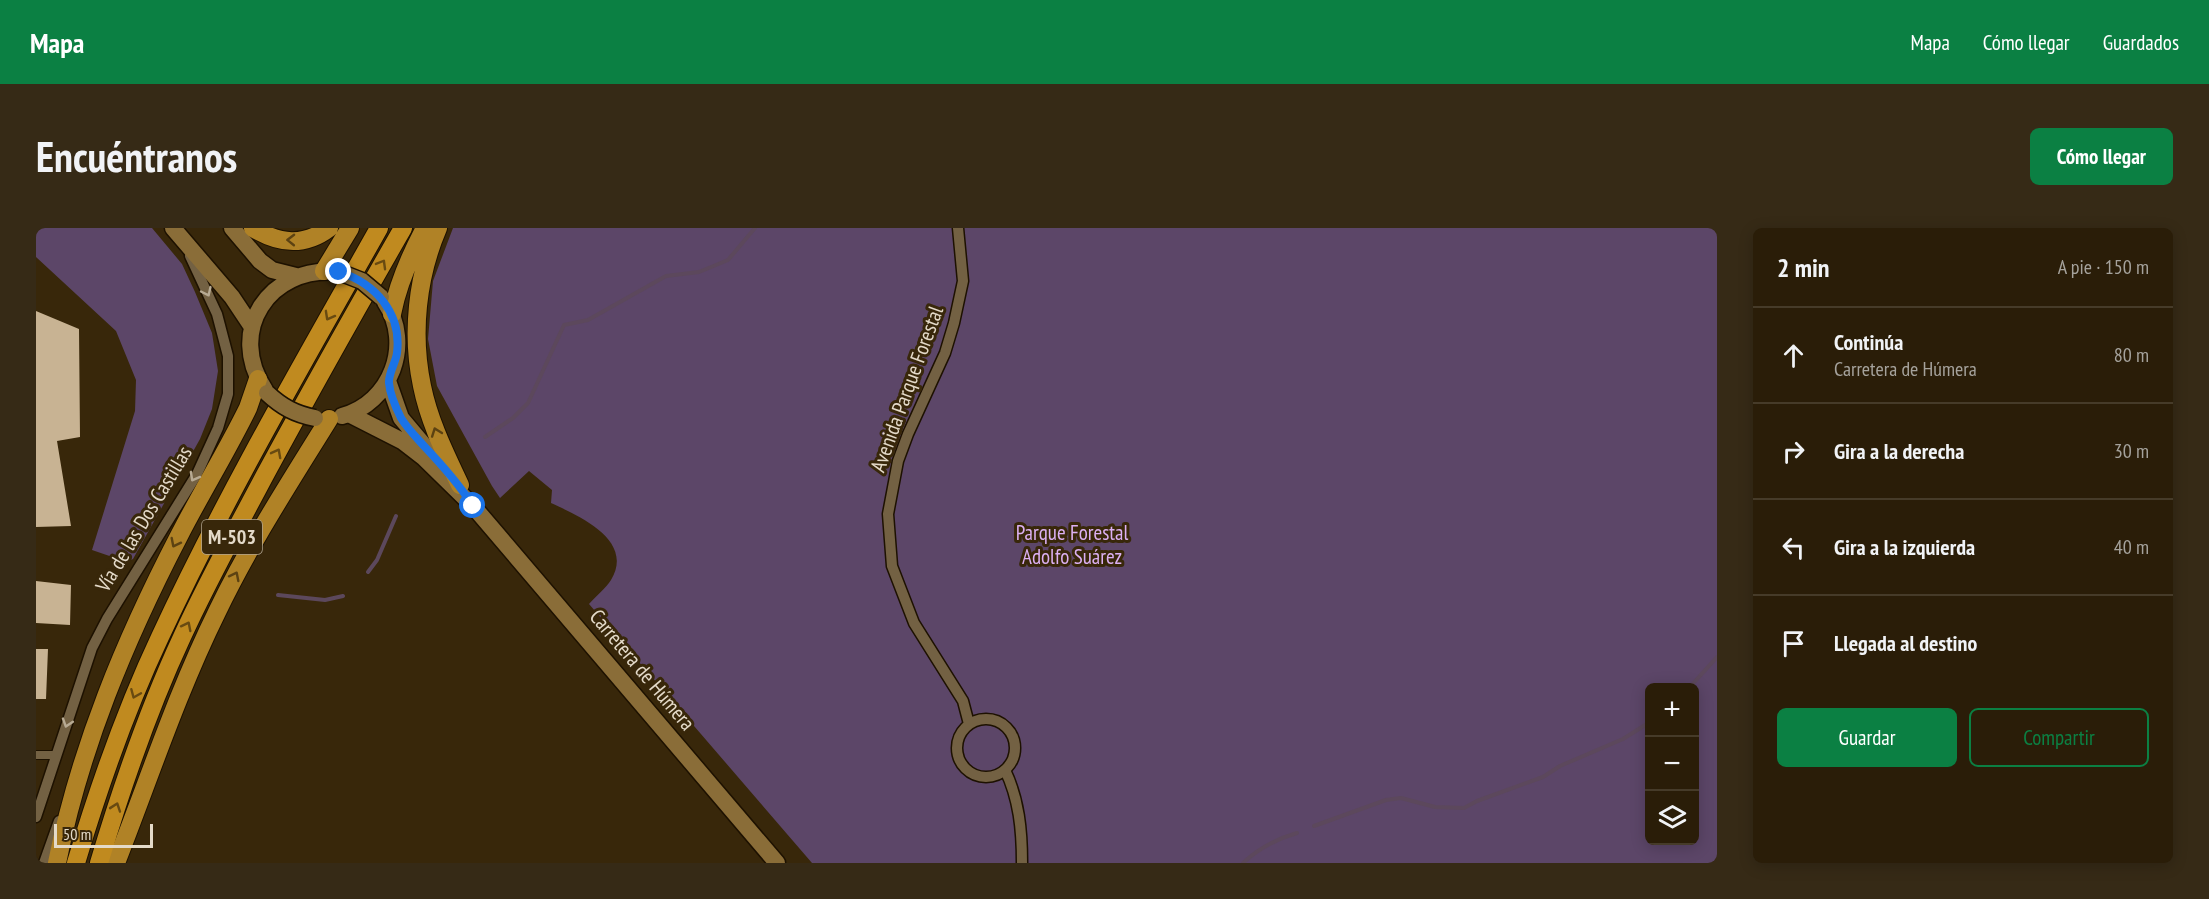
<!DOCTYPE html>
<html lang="es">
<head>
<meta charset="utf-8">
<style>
	:root { --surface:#2a1d08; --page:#362a16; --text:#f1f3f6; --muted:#a5a29c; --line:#463b29; --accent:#0b8043 }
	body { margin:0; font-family:"PT Sans Narrow",sans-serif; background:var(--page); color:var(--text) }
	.controls { position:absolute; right:18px; bottom:18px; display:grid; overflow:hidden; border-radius:9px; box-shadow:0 3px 15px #0003 }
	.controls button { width:54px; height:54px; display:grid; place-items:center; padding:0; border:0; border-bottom:2px solid var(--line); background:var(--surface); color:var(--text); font:30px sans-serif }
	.scale { position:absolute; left:18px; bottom:15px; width:99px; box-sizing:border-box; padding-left:6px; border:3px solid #e4dac9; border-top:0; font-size:16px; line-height:21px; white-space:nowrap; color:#e4dac9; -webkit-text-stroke:4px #38270a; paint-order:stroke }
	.stop { position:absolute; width:18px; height:18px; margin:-14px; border:4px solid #1a73e8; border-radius:50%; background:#fff }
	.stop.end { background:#1a73e8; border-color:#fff; box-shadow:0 2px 6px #0008 }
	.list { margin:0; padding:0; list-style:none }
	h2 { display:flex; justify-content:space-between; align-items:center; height:78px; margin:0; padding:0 24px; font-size:26px }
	h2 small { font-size:20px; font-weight:400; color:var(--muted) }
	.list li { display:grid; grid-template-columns:39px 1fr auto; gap:18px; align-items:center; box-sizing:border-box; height:96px; padding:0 24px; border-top:2px solid var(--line) }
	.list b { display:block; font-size:22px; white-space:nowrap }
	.list p { margin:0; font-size:20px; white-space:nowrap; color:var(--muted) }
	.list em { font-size:20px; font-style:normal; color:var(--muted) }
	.actions { display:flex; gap:12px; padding:18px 24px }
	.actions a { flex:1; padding:14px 0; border:2px solid var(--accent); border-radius:9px; text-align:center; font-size:21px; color:var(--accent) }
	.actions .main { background:var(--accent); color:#fff }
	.icon { flex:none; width:33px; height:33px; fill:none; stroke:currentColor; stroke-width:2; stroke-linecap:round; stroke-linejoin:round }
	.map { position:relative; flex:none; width:1681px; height:635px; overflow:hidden; border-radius:9px }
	header { display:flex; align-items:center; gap:36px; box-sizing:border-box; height:84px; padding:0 30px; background:var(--accent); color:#fff }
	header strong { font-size:28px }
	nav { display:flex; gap:33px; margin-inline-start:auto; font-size:21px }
	.intro { display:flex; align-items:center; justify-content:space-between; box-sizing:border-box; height:144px; padding:0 36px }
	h1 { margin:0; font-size:42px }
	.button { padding:15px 27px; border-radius:9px; background:var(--accent); color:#fff; font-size:21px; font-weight:700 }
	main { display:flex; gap:36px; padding:0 36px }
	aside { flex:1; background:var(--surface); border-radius:9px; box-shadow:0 3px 15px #0003 }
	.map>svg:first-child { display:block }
	.green { fill:#5c4668; fill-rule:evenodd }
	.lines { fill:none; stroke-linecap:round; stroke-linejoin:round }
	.stream { stroke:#5c485c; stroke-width:4 }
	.building { fill:#c8b393 }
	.pedestrian-casing { stroke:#1d1100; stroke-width:10 }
	.minor-casing { stroke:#1d1100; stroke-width:13 }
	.secondary-casing { stroke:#1d1100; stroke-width:19 }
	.trunk-casing { stroke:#1d1100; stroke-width:20 }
	.motorway-casing { stroke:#1d1100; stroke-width:20 }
	.pedestrian { stroke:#736143; stroke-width:8 }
	.minor { stroke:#736143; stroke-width:10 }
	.secondary { stroke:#8a6d38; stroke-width:16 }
	.trunk { stroke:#b08226; stroke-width:18 }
	.motorway { stroke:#c08a1f; stroke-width:18 }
	.secondary-bridge-casing { stroke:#1d1100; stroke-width:19; stroke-linecap:butt }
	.secondary-bridge { stroke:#8a6d38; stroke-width:16 }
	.oneway { stroke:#5c4212 }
	.oneway2 { stroke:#684a11 }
	.oneway3 { stroke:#b7aa93 }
	.route { stroke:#1a73e8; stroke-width:8 }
	.labels { text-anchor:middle; stroke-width:6; stroke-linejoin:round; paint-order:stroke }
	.shield { fill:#38270a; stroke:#b0a490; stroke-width:1.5 }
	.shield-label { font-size:20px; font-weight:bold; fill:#e4dac9 }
	.street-label { font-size:21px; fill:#e4dac9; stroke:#38270a }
	.park-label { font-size:21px; fill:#dcb0f3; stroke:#38270a }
</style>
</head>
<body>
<header>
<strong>Mapa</strong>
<nav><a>Mapa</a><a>Cómo llegar</a><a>Guardados</a></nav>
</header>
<div class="intro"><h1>Encuéntranos</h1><a class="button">Cómo llegar</a></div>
<main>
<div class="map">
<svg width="1681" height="635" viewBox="0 0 1681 635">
	<rect width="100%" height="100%" fill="#38270a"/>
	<path class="green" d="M 0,0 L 116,0 L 146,36 L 159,64 L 176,105 L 182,143 L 176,181 L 164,211 L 97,331 L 91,334 L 56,322 L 99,183 L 100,152 L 80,103 L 0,29 Z
		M 417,0 L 1681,0 L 1681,635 L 776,635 L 553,376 C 560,368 570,360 575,352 C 599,312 543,288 515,275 L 516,262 L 493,243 L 464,270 L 456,258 L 401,158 L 392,111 L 397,53 ZM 1614,460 L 1658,460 L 1658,612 L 1614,612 Z"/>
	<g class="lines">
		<path class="stream" d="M 449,209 L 477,190 L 492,175 L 528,97 L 552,92 L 630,48 L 663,44 L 692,32 L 719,0
			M 332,344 L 341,332 L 360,288
			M 242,367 L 289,372 L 307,368
			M 1653,460 L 1681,429
			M 1278,598 L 1350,572 L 1365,570 L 1399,579 L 1428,580 L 1441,573 L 1507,549 L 1524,538 L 1587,511 L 1614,494
			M 1207,635 C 1223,620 1240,611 1261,605"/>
	</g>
	<path class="building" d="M 0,83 L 43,101 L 44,209 L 21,213 L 35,298 L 0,299 Z
		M 0,353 L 35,357 L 34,397 L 0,395 Z
		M 0,421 L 12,421 L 10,471 L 0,471 Z"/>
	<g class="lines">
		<defs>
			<path id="pedestrian" d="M 0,527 L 20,527"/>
			<path id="minor" d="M 922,0 L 927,53 L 918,95 L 909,125 L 872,206 L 862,233 L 852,286 L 856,338 L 878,395 L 927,473 L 933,496
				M921 520a29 29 0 1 1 58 0a29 29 0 1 1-58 0Z
				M 969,542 C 983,571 986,602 986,635
				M 0,589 L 56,420 L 71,391 L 161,246 L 182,200 L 192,166 L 192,128 L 181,86 L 154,28
				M 8,635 L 23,593"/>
			<path id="secondary" d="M 137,0 L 196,69 L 216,99
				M 196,0 L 224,33 L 236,42 L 260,48
				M 352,153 L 365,190 L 397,228
				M 229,162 C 190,103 233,38 301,44
				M 313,186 L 366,213 L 388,230 L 437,278 L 741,635
				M 306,188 C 355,175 377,116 349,74"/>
			<path id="trunk" d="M 217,0 C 243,16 268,19 293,0
				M 402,0 C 381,49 375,106 386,158 C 393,193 409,225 424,257
				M 288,43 L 314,0
				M 356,86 C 362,55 374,28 389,0
				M 21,635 C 44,520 89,412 143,308 C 165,265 191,223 212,180 L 222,151
				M 80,635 C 113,551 141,465 181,384 C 213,317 254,254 293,191"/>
			<path id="motorway" d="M 40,635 C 63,558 90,481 124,409 C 189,269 267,135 343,0
				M 63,635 C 86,558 112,482 146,409 C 171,354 201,300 229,247 C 274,164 320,82 367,0"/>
		</defs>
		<use href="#pedestrian" class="pedestrian-casing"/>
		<use href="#minor" class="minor-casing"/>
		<use href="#secondary" class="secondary-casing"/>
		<use href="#trunk" class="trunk-casing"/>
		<use href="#motorway" class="motorway-casing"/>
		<use href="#pedestrian" class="pedestrian"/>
		<use href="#minor" class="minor"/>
		<use href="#secondary" class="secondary"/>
		<use href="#trunk" class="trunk"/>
		<use href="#motorway" class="motorway"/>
		<defs>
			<path id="secondary-bridge" d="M 303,44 L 326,53 L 345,69
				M 231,165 C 246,179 259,186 279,190"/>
		</defs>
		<use href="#secondary-bridge" class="secondary-bridge-casing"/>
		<use href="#secondary-bridge" class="secondary-bridge"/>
	</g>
	<defs><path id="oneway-chevron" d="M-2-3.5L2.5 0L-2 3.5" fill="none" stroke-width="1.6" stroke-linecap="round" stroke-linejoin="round" transform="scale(1.5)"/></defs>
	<g class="oneway">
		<use href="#oneway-chevron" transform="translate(255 12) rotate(-179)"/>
		<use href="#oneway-chevron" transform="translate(400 204) rotate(-110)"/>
		<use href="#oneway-chevron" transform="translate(139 315) rotate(117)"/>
		<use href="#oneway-chevron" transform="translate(199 348) rotate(-63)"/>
	</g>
	<g class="oneway2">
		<use href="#oneway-chevron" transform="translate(346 36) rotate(-60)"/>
		<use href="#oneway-chevron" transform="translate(293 88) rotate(119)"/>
		<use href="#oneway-chevron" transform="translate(241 225) rotate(-62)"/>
		<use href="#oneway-chevron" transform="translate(151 398) rotate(-63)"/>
		<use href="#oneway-chevron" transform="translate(99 466) rotate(113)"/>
		<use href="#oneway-chevron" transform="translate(80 579) rotate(-71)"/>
	</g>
	<g class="oneway3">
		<use href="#oneway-chevron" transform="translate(171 64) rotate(65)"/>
		<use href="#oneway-chevron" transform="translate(158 249) rotate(119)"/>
		<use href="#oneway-chevron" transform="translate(31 495) rotate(108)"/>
	</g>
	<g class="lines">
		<path class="route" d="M 303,44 C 339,55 366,85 361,125 C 360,134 352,146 353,155 C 354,167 360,180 365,190 C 371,200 380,209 388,218 C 406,237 423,256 437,278"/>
	</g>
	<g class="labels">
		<rect class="shield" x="166" y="292" width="60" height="34" rx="4.5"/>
		<g class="shield-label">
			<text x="196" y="316">M-503</text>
		</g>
		<g class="street-label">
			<text transform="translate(871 161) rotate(-70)" y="7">Avenida Parque Forestal</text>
			<text transform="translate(108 291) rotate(-59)" y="7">Vía de las Dos Castillas</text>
			<text transform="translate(606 442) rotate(50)" y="7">Carretera de Húmera</text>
		</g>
		<g class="park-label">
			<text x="1036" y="312">Parque Forestal<tspan x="1036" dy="24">Adolfo Suárez</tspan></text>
		</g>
	</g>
</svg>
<div class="controls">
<button>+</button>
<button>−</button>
<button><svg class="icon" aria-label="layers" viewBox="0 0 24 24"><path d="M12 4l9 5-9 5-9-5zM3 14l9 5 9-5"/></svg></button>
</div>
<div class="scale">50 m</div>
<div class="stop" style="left:437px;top:278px"></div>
<div class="stop end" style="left:303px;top:44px"></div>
</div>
<aside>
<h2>2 min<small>A pie · 150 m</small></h2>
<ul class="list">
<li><svg class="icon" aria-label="ahead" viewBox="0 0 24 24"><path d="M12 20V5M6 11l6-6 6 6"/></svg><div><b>Continúa</b><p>Carretera de Húmera</p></div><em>80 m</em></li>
<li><svg class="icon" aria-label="right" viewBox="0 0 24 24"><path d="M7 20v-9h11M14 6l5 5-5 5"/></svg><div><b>Gira a la derecha</b></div><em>30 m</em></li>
<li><svg class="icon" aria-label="left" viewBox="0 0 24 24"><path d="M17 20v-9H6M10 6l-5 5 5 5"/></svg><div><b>Gira a la izquierda</b></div><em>40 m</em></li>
<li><svg class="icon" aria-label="arrive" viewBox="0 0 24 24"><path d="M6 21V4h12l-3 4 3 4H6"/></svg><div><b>Llegada al destino</b></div></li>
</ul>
<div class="actions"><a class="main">Guardar</a><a>Compartir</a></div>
</aside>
</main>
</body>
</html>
